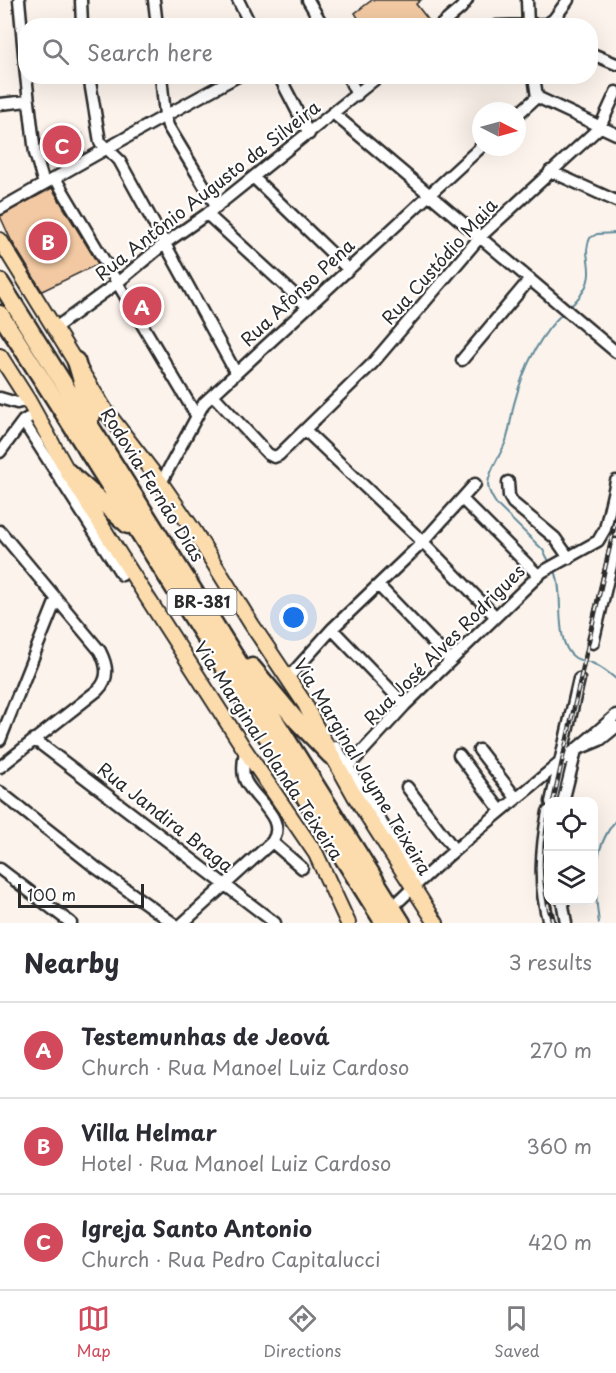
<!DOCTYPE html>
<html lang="en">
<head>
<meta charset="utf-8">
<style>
	:root { --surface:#fff; --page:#f7f7f7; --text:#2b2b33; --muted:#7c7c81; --line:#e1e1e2; --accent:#d1495b }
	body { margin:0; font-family:"Playpen Sans",sans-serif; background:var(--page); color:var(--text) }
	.controls { position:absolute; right:18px; bottom:18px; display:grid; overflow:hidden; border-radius:12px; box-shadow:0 6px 24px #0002 }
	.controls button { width:54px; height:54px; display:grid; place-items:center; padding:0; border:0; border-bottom:2px solid var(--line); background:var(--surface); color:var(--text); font:30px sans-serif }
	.compass { position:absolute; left:472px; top:102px; width:54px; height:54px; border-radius:50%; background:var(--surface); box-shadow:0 6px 24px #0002; rotate:96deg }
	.scale { position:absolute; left:18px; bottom:15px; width:126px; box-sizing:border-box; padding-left:6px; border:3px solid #2b2b2b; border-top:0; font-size:16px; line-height:21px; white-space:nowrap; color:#2b2b2b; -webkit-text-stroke:4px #fff; paint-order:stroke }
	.you { position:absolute; left:294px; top:618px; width:21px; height:21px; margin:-15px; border:4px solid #fff; border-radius:50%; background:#1a73e8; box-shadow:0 0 0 9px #1a73e833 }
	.badge { display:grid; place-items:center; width:39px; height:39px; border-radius:50%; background:var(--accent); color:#fff; font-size:20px; font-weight:700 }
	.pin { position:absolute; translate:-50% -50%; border:3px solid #fff; box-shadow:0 2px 6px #0006 }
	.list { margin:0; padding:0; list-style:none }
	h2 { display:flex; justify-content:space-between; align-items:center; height:78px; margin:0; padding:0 24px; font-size:26px }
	h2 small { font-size:20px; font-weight:400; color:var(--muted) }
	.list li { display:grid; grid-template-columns:39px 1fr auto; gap:18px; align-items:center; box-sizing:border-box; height:96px; padding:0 24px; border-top:2px solid var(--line) }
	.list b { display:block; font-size:22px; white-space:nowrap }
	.list p { margin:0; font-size:20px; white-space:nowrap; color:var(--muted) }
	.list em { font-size:20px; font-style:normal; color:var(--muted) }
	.icon { flex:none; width:33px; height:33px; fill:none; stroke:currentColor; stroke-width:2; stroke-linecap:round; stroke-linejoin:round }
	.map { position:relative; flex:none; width:616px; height:923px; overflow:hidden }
	.search { position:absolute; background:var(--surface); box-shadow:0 6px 24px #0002; left:18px; right:18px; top:18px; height:66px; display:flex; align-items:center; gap:15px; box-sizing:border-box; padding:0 21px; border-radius:24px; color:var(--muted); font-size:22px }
	.sheet { height:366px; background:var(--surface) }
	nav { display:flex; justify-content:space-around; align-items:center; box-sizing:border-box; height:84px; border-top:2px solid var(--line); background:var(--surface); font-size:16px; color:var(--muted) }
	nav a { display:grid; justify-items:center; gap:3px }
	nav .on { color:var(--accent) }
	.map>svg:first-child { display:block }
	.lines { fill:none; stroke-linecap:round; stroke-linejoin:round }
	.stream { stroke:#60899a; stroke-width:2 }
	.building { fill:#f2c9a2; stroke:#2b2b2b; stroke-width:1.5 }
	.minor-casing { stroke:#2b2b2b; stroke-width:15 }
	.major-casing { stroke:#2b2b2b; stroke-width:18 }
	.highway-casing { stroke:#2b2b2b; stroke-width:21 }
	.minor { stroke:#fff; stroke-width:10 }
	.major { stroke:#fcdcac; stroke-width:14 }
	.highway { stroke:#fcdcac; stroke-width:16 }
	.rail-casing { stroke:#2b2b2b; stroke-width:4.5 }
	.rail { stroke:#fff; stroke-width:2; stroke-dasharray:7; stroke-linecap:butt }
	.labels { text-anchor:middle; stroke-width:4.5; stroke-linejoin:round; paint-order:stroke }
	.shield { fill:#fff; stroke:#6b6b6b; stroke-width:1.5 }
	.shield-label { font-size:16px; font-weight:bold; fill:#2b2b2b }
	.street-label { font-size:18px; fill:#2b2b2b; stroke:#fff }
</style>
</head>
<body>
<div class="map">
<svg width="616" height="923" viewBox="0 0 616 923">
	<rect width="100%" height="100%" fill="#fcf4ec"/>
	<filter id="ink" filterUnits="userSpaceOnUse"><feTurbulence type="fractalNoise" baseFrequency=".0167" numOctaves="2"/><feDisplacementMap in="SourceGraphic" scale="12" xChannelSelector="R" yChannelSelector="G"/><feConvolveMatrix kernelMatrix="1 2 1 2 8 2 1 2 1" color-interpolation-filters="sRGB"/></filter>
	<g filter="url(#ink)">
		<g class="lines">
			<path class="stream" d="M 569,308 C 579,298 590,286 589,271 C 589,258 584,251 590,238 L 597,234 L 616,233
				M 550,563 L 543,550 L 497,505 C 493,499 488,492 488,484 C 489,469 501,455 506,441 C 510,429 511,416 514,404 C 523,370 539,335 565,311
				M 555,571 C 565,593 553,642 574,657 C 579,661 587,661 592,663 C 601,667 609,673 616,679
				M 599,923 C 594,886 591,850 616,820"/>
		</g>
		<path class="building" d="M 372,0 L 421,0 L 416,4 L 430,22 L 425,26 L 363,26 L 355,13 Z
			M 82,134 L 84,152 L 76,152 L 76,157 L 68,162 L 46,164 L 41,139 Z
			M 52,188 L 98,264 L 42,291 L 11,240 L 0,216 Z"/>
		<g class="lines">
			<defs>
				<path id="minor" d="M 19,0 L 26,76
					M 81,0 L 82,26
					M 154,0 L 157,26
					M 238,0 L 251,26
					M 308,0 L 323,26
					M 527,0 L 528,26
					M 440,26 L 461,8 L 467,0
					M 496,26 L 547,24 L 554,19 L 568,0
					M 590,53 L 616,64
					M 26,76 L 35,153 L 44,184
					M 89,76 L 100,142 L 119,160 L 236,373
					M 161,76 L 165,115 L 168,126 L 217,207
					M 279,76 L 309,134
					M 348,76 L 357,95
					M 534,76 L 537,97
					M 537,97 L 616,134
					M 0,104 L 28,101
					M 334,114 L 616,352
					M 517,115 L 537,97
					M 550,171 L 616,201
					M 55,178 L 196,415
					M 254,178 L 348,269
					M 0,209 C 79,164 158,119 238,76
					M 207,214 L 308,307
					M 55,328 L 117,283 L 164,244 L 207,214 L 379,76
					M 462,360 L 530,279
					M 213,395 L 268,454 L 274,457 L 279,455 L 372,364 L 480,237 L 600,127 L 616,92
					M 0,398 L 17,403 L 28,400
					M 23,421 L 122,575
					M 305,430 L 423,542 L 495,616
					M 0,452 L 23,421 L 28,418
					M 508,482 L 509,496 L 513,503 L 555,538 L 569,558
					M 161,483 L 204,403 L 481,147
					M 462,499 L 538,575
					M 0,531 L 100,651 C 107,665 110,678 98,690 L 0,767
					M 378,585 L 450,660
					M 332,629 L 405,705
					M 593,643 L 616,544
					M 288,678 L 332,629 L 423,542 L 475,484
					M 34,739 L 275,923
					M 0,740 L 56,600
					M 336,747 L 418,883
					M 245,750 C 244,759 241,773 246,782 C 256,801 288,820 272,842 L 302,868
					M 479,750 L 516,798
					M 459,755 L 501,811
					M 348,767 L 405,705 L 542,572 L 598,541 L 605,529 L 616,481
					M 407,787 L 454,849
					M 0,792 L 95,867 L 173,923
					M 551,802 L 579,679
					M 563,802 L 576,750 L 600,740 L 616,727
					M 548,812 C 541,849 538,886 549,923
					M 0,869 L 71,923
					M 400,900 C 468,834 545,778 616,715
					M 562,900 L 566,923
					M 183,923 L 272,842"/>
				<path id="major" d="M 0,240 L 105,410 L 161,483 L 194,531 L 252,625 L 305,704 L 315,725 L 356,798 L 436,923
					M 0,356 L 28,400 L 68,472 L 120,555 L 245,750 L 316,854 L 348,923"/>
				<path id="highway" d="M 0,282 L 402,923
					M 0,314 C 130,515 256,720 384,923
					M 76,361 L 92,415
					M 68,472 L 128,525
					M 252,667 L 296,720 L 331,756"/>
			</defs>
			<use href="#minor" class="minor-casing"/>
			<use href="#major" class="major-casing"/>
			<use href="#highway" class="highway-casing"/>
			<use href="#minor" class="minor"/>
			<use href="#major" class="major"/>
			<use href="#highway" class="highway"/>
			<defs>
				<path id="rail" d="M 553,802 L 616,519
					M 548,820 C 542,854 542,890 553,923"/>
			</defs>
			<use href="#rail" class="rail-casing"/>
			<use href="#rail" class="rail"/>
		</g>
	</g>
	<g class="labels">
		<rect class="shield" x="167.5" y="589" width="69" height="26" rx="4.5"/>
		<g class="shield-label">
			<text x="202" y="608">BR-381</text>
		</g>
		<g class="street-label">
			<text transform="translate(208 191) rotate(-38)" y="6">Rua Antônio Augusto da Silveira</text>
			<text transform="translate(440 262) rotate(-48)" y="6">Rua Custódio Maia</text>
			<text transform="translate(298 293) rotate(-43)" y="6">Rua Afonso Pena</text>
			<text transform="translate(152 485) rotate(58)" y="6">Rodovia Fernão Dias</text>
			<text transform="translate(445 645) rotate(-45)" y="6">Rua José Alves Rodrigues</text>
			<text transform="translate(268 751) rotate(57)" y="6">Via Marginal Iolanda Teixeira</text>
			<text transform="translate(362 767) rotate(59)" y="6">Via Marginal Jayme Teixeira</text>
			<text transform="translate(165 818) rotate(38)" y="6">Rua Jandira Braga</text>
		</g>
	</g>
</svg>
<div class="controls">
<button><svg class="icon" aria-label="locate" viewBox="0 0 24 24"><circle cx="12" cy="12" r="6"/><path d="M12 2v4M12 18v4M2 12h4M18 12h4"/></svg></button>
<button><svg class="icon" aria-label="layers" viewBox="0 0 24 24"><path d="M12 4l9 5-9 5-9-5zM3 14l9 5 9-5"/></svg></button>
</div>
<svg class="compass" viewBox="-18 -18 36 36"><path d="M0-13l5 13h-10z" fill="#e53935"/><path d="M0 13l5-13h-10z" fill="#7c7c81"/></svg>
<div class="scale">100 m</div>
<div class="you"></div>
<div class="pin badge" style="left:142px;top:306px">A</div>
<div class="pin badge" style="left:48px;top:241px">B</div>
<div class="pin badge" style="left:62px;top:145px">C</div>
<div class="search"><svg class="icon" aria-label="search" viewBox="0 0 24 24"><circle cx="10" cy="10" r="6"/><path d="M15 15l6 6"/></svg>Search here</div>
</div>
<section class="sheet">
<h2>Nearby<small>3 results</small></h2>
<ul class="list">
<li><span class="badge">A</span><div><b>Testemunhas de Jeová</b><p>Church · Rua Manoel Luiz Cardoso</p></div><em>270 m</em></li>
<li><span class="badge">B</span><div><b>Villa Helmar</b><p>Hotel · Rua Manoel Luiz Cardoso</p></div><em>360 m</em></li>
<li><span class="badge">C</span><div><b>Igreja Santo Antonio</b><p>Church · Rua Pedro Capitalucci</p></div><em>420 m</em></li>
</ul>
</section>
<nav>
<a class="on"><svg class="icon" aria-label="map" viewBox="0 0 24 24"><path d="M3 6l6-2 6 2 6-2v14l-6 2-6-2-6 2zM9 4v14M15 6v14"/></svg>Map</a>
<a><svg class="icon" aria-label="directions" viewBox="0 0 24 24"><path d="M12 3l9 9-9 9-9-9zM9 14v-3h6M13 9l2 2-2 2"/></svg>Directions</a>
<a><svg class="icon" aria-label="saved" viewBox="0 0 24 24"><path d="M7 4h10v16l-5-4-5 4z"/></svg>Saved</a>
</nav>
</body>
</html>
